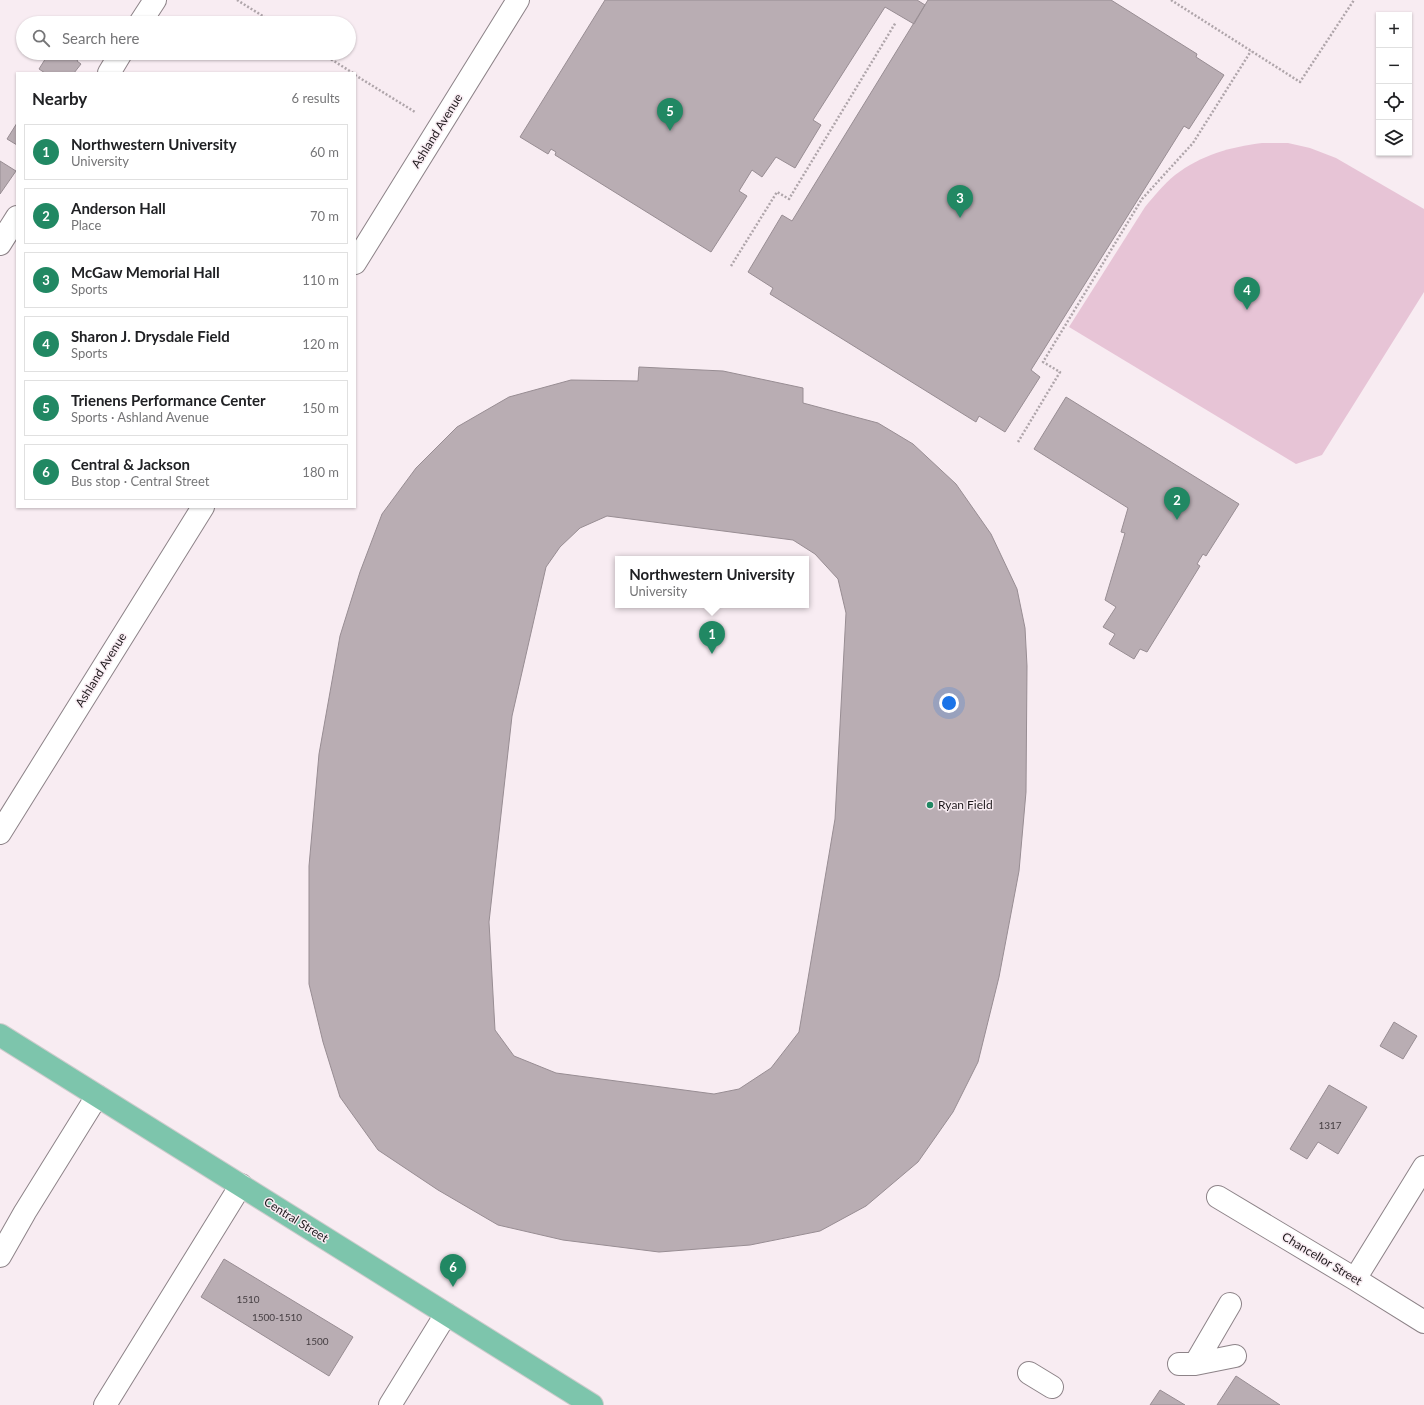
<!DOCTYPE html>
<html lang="en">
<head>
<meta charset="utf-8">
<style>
	:root { --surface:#fff; --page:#f2f2f2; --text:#202124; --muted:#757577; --line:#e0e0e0; --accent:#218863 }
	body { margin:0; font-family:Lato,sans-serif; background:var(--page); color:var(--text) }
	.controls { position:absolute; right:12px; top:12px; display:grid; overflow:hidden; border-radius:0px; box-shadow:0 1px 3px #0004 }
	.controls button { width:36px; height:36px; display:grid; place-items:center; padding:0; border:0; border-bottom:1px solid var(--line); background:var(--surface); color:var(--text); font:20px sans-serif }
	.you { position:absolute; left:949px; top:703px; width:14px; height:14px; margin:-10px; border:3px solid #fff; border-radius:50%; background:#1a73e8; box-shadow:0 0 0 6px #1a73e833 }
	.badge { display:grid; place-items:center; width:26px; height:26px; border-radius:50%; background:var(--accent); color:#fff; font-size:13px; font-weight:700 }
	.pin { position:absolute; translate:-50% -33px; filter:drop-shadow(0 1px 2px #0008) }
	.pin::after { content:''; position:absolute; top:21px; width:14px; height:12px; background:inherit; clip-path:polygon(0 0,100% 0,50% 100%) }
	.popup { position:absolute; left:615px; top:556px; width:194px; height:52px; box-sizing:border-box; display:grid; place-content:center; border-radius:0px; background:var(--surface); filter:drop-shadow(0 1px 3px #0005); font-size:13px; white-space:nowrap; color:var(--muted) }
	.popup b { font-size:15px; color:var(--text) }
	.popup::after { content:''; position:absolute; left:50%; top:100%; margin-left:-8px; border:8px solid transparent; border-top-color:var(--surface) }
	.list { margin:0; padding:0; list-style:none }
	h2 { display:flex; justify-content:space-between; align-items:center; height:52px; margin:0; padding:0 16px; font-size:17px }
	h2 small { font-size:13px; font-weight:400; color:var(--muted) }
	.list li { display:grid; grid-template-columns:26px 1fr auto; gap:12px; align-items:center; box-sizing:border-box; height:56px; margin:0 8px 8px; padding:0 8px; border:1px solid var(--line); border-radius:0px }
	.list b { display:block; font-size:15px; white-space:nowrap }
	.list p { margin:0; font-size:13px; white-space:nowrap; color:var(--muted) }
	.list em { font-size:13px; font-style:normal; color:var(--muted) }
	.icon { flex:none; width:22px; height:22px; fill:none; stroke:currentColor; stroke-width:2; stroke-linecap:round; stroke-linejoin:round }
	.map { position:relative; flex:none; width:1424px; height:1405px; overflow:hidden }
	.search { position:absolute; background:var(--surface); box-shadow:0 1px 3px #0004; left:16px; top:16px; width:340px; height:44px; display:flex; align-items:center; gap:10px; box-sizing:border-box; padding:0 14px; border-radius:22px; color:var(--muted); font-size:15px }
	.panel { position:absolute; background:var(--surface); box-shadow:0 1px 3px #0004; left:16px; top:72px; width:340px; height:436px; border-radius:0px }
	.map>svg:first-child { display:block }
	.pitch { fill:#e7c4d6 }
	.building { fill:#b9adb3; stroke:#988d93; fill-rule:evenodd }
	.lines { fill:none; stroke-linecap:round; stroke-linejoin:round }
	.minor-casing { stroke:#8d8388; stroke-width:24 }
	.major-casing { stroke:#cecccd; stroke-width:24 }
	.path { stroke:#afa5aa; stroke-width:2.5; stroke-dasharray:2 2; stroke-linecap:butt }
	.minor { stroke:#fff; stroke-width:22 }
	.major { stroke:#7dc5ac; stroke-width:22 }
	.poi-dot { fill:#218863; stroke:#f8ecf2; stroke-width:1.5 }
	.labels { text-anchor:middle; stroke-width:3; stroke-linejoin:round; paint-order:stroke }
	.number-label { font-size:10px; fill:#453e42 }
	.street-label { font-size:12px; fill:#1e191c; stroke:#f8ecf2 }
	.poi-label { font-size:12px; fill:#1e191c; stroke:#f8ecf2; text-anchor:start }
</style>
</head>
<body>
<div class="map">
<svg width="1424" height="1405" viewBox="0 0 1424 1405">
	<rect width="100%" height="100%" fill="#f8ecf2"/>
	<path class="pitch" d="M 1262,143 L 1288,143 L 1310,148 L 1336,158 L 1424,209 L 1424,292 L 1322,455 L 1296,464 L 1069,327 L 1145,207 C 1154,196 1164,184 1175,175 C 1201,155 1230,147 1262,143 Z"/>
	<path class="building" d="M 605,0 L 917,0 L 925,5 L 914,24 L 885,7 L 813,120 L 821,125 L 795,168 L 776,157 L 762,177 L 752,170 L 739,191 L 747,196 L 711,252 L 555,155 L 556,152 L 551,149 L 548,154 L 520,137 Z
		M 928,0 L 1111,0 L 1197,54 L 1196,57 L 1224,75 L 1189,129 L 1184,126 L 1031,370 L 1040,377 L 1005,432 L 979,416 L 976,422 L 770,294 L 773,288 L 748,272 L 782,215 L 792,221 Z
		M 49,53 L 82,53 L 77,61 L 81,64 L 74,73 L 45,73 L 39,69 Z
		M 17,123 L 17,145 L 7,139 Z
		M 0,161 L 16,171 L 0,194 Z
		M 639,367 L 723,371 L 803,388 L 803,403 L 878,423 L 913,444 L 956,484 L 991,534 L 1017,589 L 1025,628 L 1027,666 L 1026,792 L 1019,871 L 999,977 L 978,1062 L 953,1112 L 918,1162 L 866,1206 L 820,1231 L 750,1245 L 659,1252 L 563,1240 L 498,1225 L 438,1190 L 378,1150 L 340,1097 L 323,1042 L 309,984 L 309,866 L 319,754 L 340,636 L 360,572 L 382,514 L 416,468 L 457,427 L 509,397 L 571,380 L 638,381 ZM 607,516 L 793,540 L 815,554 L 838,579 L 846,613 L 835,819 L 799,1032 L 771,1068 L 739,1089 L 714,1094 L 556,1073 L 514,1056 L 495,1030 L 489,922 L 512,716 L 546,567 L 560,547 L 580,528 Z
		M 1066,397 L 1239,504 L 1206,556 L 1203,554 L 1197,564 L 1200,566 L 1147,652 L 1140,649 L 1134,659 L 1109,644 L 1115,634 L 1103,627 L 1116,607 L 1105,600 L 1125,533 L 1121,532 L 1128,508 L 1034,449 Z
		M 1394,1022 L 1417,1036 L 1403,1059 L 1380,1046 Z
		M 1329,1085 L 1367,1107 L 1338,1154 L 1318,1142 L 1307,1159 L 1290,1149 Z
		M 224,1259 L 353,1337 L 329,1376 L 201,1297 Z
		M 1236,1376 L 1280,1405 L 1217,1405 Z
		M 1160,1390 L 1185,1405 L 1150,1405 Z"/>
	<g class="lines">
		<defs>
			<path id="minor" d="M 140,23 L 155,0
				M 109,73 L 121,53
				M 0,244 L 17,217
				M 355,263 L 518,0
				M 0,833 L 203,507
				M 1218,1197 L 1355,1279 L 1424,1322
				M 0,1256 L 25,1212 L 97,1096
				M 1355,1279 L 1424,1167
				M 1179,1364 L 1195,1364 L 1230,1304
				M 1195,1364 L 1235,1356
				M 1029,1373 L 1052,1387
				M 105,1405 L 241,1185
				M 390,1405 L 446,1314"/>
			<path id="major" d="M 0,1035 L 592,1405"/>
		</defs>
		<use href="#minor" class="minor-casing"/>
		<use href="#major" class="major-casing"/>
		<path class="path" d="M 237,0 L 274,23
			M 1171,0 L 1300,82 L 1354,0
			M 321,53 L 353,73
			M 355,75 L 415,112
			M 731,266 L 777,192 L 789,199 L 896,22
			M 1018,442 L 1060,372 L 1043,362 L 1142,199 L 1193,143 L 1251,51"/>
		<use href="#minor" class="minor"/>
		<use href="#major" class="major"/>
	</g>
	<circle class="poi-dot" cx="930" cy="805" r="4"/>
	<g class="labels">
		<g class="number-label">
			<text x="1330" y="1129">1317</text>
			<text x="248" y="1303">1510</text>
			<text x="277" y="1321">1500-1510</text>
			<text x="317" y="1345">1500</text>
		</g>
		<g class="street-label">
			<text transform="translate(437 131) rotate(-58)" y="4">Ashland Avenue</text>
			<text transform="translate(101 670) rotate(-58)" y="4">Ashland Avenue</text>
			<text transform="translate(296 1220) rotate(32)" y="4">Central Street</text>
			<text transform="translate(1322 1259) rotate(31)" y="4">Chancellor Street</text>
		</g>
		<g class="poi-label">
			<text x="938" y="809">Ryan Field</text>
		</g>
	</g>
</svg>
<div class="controls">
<button>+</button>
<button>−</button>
<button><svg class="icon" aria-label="locate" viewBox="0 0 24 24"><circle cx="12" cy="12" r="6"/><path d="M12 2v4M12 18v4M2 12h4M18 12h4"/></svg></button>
<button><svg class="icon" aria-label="layers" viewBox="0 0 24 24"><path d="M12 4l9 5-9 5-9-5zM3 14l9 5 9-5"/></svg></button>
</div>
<div class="you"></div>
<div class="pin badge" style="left:712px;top:654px">1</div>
<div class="popup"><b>Northwestern University</b>University</div>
<div class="pin badge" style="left:1177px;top:520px">2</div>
<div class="pin badge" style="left:960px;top:218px">3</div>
<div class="pin badge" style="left:1247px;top:310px">4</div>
<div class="pin badge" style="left:670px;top:131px">5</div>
<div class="pin badge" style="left:453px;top:1287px">6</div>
<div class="search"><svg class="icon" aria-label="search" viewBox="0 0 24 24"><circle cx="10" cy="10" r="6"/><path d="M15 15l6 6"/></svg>Search here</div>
<section class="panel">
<h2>Nearby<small>6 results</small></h2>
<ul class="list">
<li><span class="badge">1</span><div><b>Northwestern University</b><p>University</p></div><em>60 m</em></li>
<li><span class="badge">2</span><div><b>Anderson Hall</b><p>Place</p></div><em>70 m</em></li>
<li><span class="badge">3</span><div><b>McGaw Memorial Hall</b><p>Sports</p></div><em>110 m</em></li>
<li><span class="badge">4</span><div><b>Sharon J. Drysdale Field</b><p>Sports</p></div><em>120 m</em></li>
<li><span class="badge">5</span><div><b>Trienens Performance Center</b><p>Sports · Ashland Avenue</p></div><em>150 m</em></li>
<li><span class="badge">6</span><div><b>Central &amp; Jackson</b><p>Bus stop · Central Street</p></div><em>180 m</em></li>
</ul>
</section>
</div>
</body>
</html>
